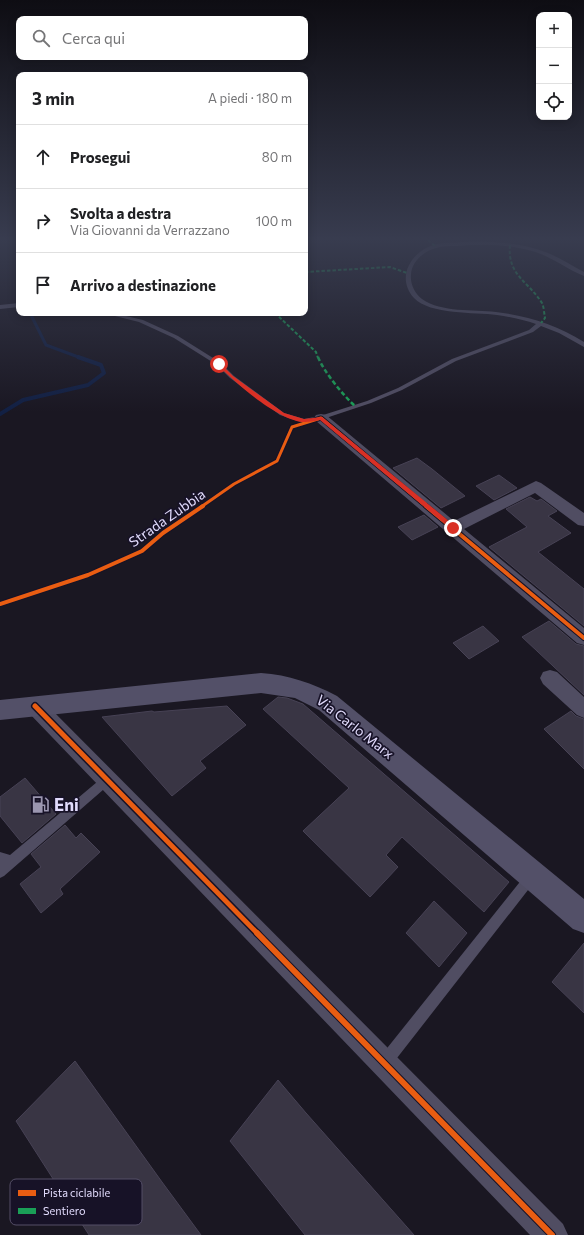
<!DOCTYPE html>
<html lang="it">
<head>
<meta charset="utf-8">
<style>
	:root { --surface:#fff; --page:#f6f6f6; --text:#202124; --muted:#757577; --line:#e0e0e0 }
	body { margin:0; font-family:Commissioner,sans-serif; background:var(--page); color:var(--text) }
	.controls { position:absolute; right:12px; top:12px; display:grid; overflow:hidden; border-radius:8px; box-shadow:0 2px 10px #0003 }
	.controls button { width:36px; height:36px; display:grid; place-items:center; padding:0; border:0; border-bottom:1px solid var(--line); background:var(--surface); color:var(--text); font:20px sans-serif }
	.stop { position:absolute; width:12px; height:12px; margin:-9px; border:3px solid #d93025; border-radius:50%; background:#fff }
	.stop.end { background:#d93025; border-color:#fff; box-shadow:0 1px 4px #0008 }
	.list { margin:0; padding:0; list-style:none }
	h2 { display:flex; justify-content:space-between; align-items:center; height:52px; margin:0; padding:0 16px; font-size:17px }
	h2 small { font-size:13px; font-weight:400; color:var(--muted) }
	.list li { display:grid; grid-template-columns:26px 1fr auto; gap:12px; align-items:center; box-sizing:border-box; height:64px; padding:0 16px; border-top:1px solid var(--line) }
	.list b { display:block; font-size:15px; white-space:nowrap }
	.list p { margin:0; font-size:13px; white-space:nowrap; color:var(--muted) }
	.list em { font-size:13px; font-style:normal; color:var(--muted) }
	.icon { flex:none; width:22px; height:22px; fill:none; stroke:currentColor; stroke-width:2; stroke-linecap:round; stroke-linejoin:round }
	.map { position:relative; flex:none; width:584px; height:1235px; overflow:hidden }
	.search { position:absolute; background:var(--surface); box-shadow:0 2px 10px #0003; left:16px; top:16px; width:292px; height:44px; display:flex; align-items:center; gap:10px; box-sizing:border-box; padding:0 14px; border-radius:8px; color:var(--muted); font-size:15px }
	.panel { position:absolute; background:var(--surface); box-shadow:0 2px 10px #0003; left:16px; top:72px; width:292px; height:244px; border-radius:8px }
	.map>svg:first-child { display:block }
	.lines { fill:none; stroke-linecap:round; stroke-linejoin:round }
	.stream-far1 { stroke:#122044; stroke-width:3 }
	.stream { stroke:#122044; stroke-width:4 }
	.building { fill:#393544; stroke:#474255 }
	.service { fill:#504d62; fill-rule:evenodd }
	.minor { fill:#504d62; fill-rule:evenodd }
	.secondary { fill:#535068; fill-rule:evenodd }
	.quiet-far1 { stroke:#1a9f57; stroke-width:2; stroke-dasharray:3.5 2; stroke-linecap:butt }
	.quiet { stroke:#1a9f57; stroke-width:2.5; stroke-dasharray:4.5 2.5; stroke-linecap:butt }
	.cycleway-far3-casing { stroke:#171227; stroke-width:5 }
	.cycleway-far2-casing { stroke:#171227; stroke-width:6 }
	.cycleway-far1-casing { stroke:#171227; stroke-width:8 }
	.cycleway-casing { stroke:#171227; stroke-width:8 }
	.cycleway-far3 { stroke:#e95d12; stroke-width:3 }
	.cycleway-far2 { stroke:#e95d12; stroke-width:4 }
	.cycleway-far1 { stroke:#e95d12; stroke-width:5 }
	.cycleway { stroke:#e95d12; stroke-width:6 }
	.route { fill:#d93025 }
	.labels { text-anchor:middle; stroke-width:3.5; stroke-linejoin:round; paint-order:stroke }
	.street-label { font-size:14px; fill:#e1dbfc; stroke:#171227 }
	.near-poi-label { font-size:17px; font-weight:bold; fill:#e1dbfc; stroke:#171227; text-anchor:start }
	.key { fill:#171227; stroke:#544e67; stroke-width:1 }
	.key-label { font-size:11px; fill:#e1dbfc }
</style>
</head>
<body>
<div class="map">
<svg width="584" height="1235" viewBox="0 0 584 1235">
	<rect width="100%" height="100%" fill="#1a1722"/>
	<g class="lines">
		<path class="stream-far1" d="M 30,313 L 46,345 L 81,358"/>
		<path class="stream" d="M 0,414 L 23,400 L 88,385 L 104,373 L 101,365 L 78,357"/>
	</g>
	<path class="building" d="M 417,458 L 432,469 L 465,496 L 441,508 L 393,468 Z
		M 499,475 L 517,488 L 494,500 L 476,486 Z
		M 530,497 L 537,501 L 541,499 L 557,511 L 548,516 L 571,533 L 538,552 L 584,589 L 584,626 L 489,547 L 527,527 L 506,509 Z
		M 424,515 L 438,527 L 412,540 L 398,527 Z
		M 549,621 L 576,644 L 584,646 L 584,695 L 522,637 Z
		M 483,626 L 499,641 L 469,659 L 453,643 Z
		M 278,697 L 287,698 L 303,704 L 509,882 L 484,912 L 402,837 L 386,855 L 398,867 L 370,897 L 303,831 L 349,788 L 263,709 Z
		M 227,706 L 246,725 L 200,761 L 206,768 L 172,796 L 102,717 L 152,711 L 154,712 Z
		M 571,711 L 576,716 L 584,719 L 584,769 L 544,729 Z
		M 25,778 L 56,814 L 22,843 L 0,816 L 0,797 Z
		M 65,825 L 76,838 L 81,833 L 100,852 L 60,889 L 63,894 L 41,913 L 20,884 L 41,867 L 31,854 Z
		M 434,901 L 467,933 L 439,967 L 406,933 Z
		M 584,943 L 584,1013 L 552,982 Z
		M 75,1061 L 162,1182 L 201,1235 L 89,1235 L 16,1121 Z
		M 278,1080 L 306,1113 L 414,1235 L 305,1235 L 230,1141 Z"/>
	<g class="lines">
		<path class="service" d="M 463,242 C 493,241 521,242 548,253 C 561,258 572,266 584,272 L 584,276 C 566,269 551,256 532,251 C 508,244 482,244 457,246 C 450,246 442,246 436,248 C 424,251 411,262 411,275 C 410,284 415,294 422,299 C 442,313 473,309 496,312 C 528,316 557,325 584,342 L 584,347 L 559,333 L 541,326 L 533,332 L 456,361 L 402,390 L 371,403 L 323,419 L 304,423 L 280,415 L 230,378 L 217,365 L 174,338 L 139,322 L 103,313 L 113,313 L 143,320 L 178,336 L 221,363 L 234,376 L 284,413 L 304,419 L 320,416 L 367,401 L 398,388 L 452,359 L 529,330 L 536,324 C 524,320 511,317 497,315 C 475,312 430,315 414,298 C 396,278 410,253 433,245 C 442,242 454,243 463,242 Z
			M 19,303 L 19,307 L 0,309 L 0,305 Z
			M 107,775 L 111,777 L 112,780 L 111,783 L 4,876 L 0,878 L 0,852 L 10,855 L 103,777 Z
			M 531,871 L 535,873 L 537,877 L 535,881 L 390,1067 L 385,1069 L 380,1067 L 378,1062 L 380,1057 L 527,873 Z"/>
		<path class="minor" d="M 321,414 L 326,415 L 454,521 L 536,481 L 541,483 L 584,513 L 584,526 L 578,525 L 535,493 L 464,529 L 584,628 L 584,645 L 577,643 L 316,421 L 314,418 L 316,415 Z
			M 550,670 L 557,672 L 584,697 L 584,718 L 577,715 L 543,684 L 540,678 L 543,672 Z
			M 35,698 L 42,700 L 563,1224 L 568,1235 L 530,1235 L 28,712 L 25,706 L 28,700 Z"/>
		<path class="secondary" d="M 261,673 C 289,675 312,683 337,696 L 584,899 L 584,933 L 573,929 L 319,710 L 295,698 L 261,693 L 0,720 L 0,700 Z"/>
		<path class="quiet-far1" d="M 428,240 L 435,246
			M 510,245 C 507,275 528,281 542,303 C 544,307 544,313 545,318 L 541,323
			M 305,272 L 390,267 L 407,273
			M 275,313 L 316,352 L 318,358"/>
		<path class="quiet" d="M 318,357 C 324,372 343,395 355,406"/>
		<defs>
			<path id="cycleway-far3" d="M 201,507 L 234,484 L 277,461 L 292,427 L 321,418 L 427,507"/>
			<path id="cycleway-far2" d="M 426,506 L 584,638
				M 0,604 L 88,575 L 142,551 L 163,533 L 203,506"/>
			<path id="cycleway-far1" d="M 35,706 L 258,934"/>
			<path id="cycleway" d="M 257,933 L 552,1235"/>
		</defs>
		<use href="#cycleway-far3" class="cycleway-far3-casing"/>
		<use href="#cycleway-far2" class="cycleway-far2-casing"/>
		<use href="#cycleway-far1" class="cycleway-far1-casing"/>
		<use href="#cycleway" class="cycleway-casing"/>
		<use href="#cycleway-far3" class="cycleway-far3"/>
		<use href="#cycleway-far2" class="cycleway-far2"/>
		<use href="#cycleway-far1" class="cycleway-far1"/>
		<use href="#cycleway" class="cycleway"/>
	</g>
	<linearGradient id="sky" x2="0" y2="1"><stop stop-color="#0e0d13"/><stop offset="0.58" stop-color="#383c4f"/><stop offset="1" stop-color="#383c4f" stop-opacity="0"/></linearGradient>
	<rect width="584" height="412" fill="url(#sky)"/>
	<path class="route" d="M 219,362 L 233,376 L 284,413 L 304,419 L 322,417 L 455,526 L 455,529 L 451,529 L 320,420 C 315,421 309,422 304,422 C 279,421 235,383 218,365 Z"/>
	<defs>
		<symbol id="fuel-bare" viewBox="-9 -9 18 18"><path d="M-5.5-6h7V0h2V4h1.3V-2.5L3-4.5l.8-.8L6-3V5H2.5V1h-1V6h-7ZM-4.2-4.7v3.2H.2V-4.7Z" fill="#9b96b0" stroke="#171227" stroke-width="2.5" paint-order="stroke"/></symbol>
	</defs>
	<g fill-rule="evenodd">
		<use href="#fuel-bare" x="28" y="792" width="25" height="25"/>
	</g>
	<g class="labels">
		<g class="street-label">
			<text transform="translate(167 518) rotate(-35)" y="5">Strada Zubbia</text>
			<text transform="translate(355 727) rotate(38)" y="5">Via Carlo Marx</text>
		</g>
		<g class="near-poi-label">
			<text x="54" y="811">Eni</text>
		</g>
	</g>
	<rect x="10" y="1179" width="132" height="46" rx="6" class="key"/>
	<rect x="18" y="1190" width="18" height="6" fill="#e95d12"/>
	<rect x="18" y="1208" width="18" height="6" fill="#1a9f57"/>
	<g class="key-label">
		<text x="43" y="1197">Pista ciclabile</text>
		<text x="43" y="1215">Sentiero</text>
	</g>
</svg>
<div class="controls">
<button>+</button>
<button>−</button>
<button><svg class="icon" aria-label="locate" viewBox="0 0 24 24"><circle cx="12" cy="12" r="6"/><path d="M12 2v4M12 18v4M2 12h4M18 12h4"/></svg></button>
</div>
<div class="stop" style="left:219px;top:364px"></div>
<div class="stop end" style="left:453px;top:528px"></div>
<div class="search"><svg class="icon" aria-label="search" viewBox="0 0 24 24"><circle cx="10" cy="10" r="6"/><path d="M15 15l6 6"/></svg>Cerca qui</div>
<section class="panel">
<h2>3 min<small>A piedi · 180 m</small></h2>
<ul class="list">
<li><svg class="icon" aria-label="ahead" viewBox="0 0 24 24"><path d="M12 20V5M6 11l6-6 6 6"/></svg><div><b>Prosegui</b></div><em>80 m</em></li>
<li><svg class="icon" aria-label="right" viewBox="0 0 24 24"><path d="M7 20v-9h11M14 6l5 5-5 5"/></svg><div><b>Svolta a destra</b><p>Via Giovanni da Verrazzano</p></div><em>100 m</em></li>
<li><svg class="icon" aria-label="arrive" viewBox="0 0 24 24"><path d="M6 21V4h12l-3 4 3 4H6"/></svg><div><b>Arrivo a destinazione</b></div></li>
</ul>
</section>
</div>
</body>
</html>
